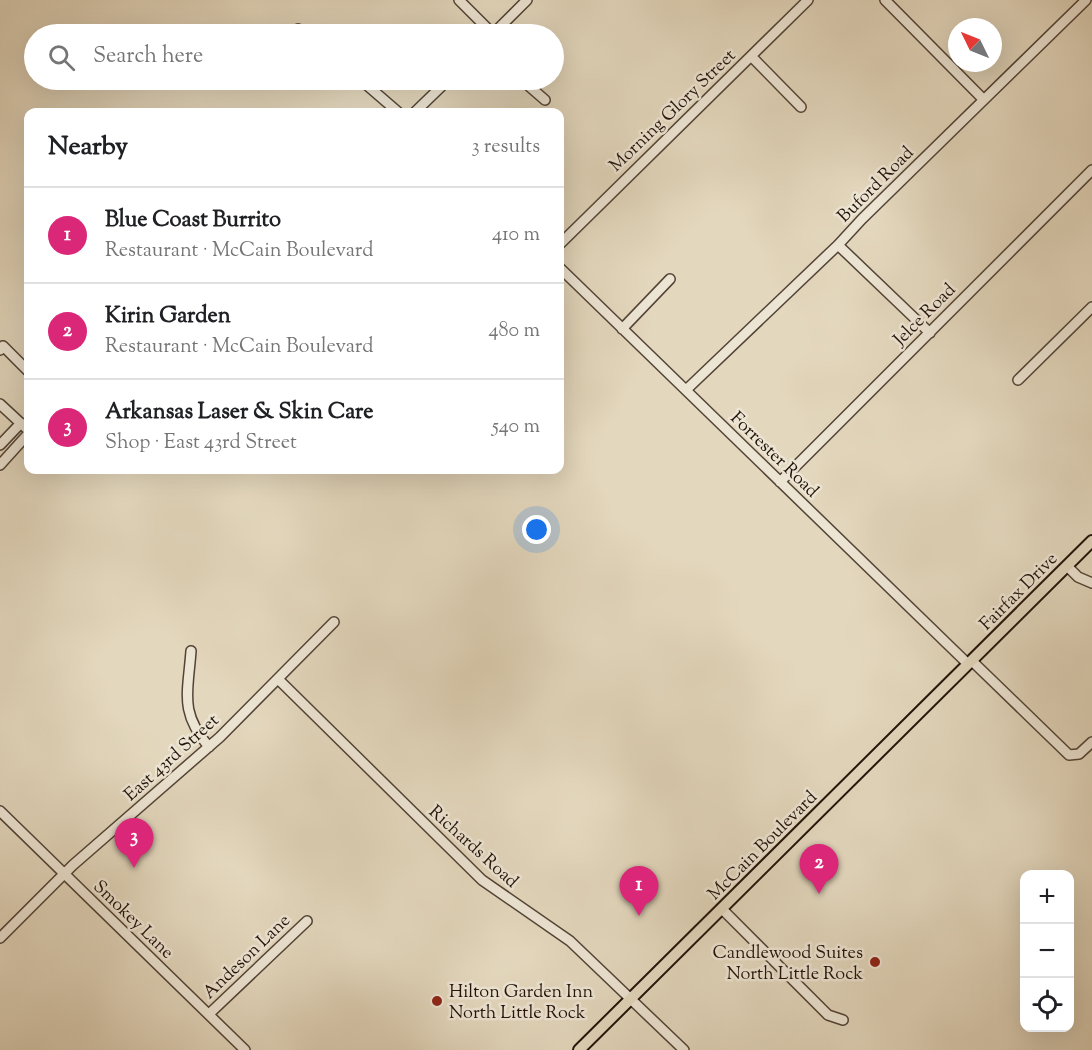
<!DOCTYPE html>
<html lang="en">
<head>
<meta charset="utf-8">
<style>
	:root { --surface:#fff; --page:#f6f6f6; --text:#202124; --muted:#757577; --line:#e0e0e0; --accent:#db2777 }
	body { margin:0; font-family:"Sorts Mill Goudy",serif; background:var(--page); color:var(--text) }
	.controls { position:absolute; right:18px; bottom:18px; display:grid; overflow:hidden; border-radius:12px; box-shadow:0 6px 24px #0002 }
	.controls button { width:54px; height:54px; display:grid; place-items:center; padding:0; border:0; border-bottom:2px solid var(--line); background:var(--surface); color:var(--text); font:30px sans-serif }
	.compass { position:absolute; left:948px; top:18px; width:54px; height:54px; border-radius:50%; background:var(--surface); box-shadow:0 6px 24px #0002; rotate:313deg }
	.you { position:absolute; left:537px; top:530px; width:21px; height:21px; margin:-15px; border:4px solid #fff; border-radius:50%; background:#1a73e8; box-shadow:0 0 0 9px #1a73e833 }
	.badge { display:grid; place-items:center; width:39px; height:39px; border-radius:50%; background:var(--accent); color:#fff; font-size:20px; font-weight:700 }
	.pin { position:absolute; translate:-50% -50px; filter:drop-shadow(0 2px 3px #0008) }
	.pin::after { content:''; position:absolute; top:32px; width:21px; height:18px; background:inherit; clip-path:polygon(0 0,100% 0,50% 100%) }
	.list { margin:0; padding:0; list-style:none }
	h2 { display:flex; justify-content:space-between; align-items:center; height:78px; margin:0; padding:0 24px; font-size:26px }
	h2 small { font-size:20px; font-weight:400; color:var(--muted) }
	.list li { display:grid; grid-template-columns:39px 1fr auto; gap:18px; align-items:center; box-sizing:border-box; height:96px; padding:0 24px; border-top:2px solid var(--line) }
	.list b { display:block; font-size:22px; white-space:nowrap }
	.list p { margin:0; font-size:20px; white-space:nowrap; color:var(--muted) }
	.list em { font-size:20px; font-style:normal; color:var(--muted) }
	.icon { flex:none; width:33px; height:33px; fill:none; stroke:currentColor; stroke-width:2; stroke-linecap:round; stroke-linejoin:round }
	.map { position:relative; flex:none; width:1092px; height:1050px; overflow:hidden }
	.search { position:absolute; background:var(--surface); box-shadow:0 6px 24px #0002; left:24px; top:24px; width:540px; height:66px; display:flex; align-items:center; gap:15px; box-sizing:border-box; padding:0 21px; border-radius:33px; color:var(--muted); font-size:22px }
	.panel { position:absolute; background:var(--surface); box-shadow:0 6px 24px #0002; left:24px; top:108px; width:540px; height:366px; border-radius:12px }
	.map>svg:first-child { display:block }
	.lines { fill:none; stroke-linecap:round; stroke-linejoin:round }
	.minor-casing { stroke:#524336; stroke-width:12 }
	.major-casing { stroke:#221209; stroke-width:14 }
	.minor { stroke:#ede5d4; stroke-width:9 }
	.major { stroke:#e3d7bd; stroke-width:10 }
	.poi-dot { fill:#8f2418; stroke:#ede5d4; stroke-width:2 }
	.labels { text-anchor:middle; stroke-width:5; stroke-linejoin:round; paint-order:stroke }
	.street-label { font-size:18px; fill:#221209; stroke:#ede5d4 }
	.poi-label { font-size:18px; fill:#221209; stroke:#ede5d4; text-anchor:end }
</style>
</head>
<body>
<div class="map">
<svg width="1092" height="1050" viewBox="0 0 1092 1050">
	<rect width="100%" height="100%" fill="#e3d7bd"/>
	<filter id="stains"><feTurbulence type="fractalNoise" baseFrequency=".00333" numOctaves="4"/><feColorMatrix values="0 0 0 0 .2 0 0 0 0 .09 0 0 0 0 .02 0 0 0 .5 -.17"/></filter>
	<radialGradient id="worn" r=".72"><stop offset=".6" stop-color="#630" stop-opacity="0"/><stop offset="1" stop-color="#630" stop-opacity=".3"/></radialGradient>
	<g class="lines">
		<defs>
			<path id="minor" d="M 459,0 L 493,34
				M 885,0 L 983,99
				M 298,29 L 310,34
				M 493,34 L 527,0
				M 751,56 L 801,107
				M 361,80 L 398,112
				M 522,80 L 545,100
				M 415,112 L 448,80
				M 560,244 L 808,0
				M 838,245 L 930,333
				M 560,268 L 968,664
				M 622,329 L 670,279
				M 0,350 L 3,346 L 28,371
				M 1018,380 L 1092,307
				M 686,390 L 838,245 L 862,219 L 1086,0
				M 0,404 L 28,430
				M 0,445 L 21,423
				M 0,465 L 28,434
				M 780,482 L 1092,170
				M 1067,566 L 1078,577 L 1092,583
				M 191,651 C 188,693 179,712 209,747
				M 972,661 L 1069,755 L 1079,754 L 1092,742
				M 278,679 L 482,880 L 570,941 L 684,1050
				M 0,811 L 245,1050
				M 722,909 L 828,1015 L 843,1020
				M 0,938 L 73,865 L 220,737 L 334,622
				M 209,1014 L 307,921"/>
			<path id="major" d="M 579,1050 L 1092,541"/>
		</defs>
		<use href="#minor" class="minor-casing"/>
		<use href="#major" class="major-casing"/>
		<use href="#minor" class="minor"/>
		<use href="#major" class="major"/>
	</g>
	<g class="poi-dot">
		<circle cx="875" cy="962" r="6"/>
		<circle cx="437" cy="1001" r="6"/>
	</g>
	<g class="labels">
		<g class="street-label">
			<text transform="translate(672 110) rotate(-44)" y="6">Morning Glory Street</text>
			<text transform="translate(875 184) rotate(-45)" y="6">Buford Road</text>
			<text transform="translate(924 314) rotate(-45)" y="6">Jelce Road</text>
			<text transform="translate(775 454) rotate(44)" y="6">Forrester Road</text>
			<text transform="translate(1018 591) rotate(-45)" y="6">Fairfax Drive</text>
			<text transform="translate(171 757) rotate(-42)" y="6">East 43rd Street</text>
			<text transform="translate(762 845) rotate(-45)" y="6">McCain Boulevard</text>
			<text transform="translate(474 846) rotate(42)" y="6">Richards Road</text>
			<text transform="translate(134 919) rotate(44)" y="6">Smokey Lane</text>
			<text transform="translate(246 956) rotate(-44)" y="6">Andeson Lane</text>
		</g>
		<g class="poi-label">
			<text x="863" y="958">Candlewood Suites<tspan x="863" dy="21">North Little Rock</tspan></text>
			<text x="449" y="997" text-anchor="start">Hilton Garden Inn<tspan x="449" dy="21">North Little Rock</tspan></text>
		</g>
	</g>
	<rect width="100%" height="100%" filter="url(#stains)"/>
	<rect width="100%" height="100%" fill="url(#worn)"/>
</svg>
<div class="controls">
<button>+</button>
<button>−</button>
<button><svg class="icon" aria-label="locate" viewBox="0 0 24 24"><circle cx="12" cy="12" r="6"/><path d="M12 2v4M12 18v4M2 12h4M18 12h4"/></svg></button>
</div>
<svg class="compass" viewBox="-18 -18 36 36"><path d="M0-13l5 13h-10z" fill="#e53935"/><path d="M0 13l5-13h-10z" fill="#757577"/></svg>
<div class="you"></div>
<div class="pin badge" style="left:639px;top:916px">1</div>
<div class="pin badge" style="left:819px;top:894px">2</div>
<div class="pin badge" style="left:134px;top:868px">3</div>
<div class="search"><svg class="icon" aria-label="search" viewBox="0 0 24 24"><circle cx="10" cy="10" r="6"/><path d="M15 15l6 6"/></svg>Search here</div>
<section class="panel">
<h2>Nearby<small>3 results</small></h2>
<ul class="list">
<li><span class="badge">1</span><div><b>Blue Coast Burrito</b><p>Restaurant · McCain Boulevard</p></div><em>410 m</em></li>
<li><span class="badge">2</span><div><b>Kirin Garden</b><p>Restaurant · McCain Boulevard</p></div><em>480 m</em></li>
<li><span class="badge">3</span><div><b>Arkansas Laser &amp; Skin Care</b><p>Shop · East 43rd Street</p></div><em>540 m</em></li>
</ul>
</section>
</div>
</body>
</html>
